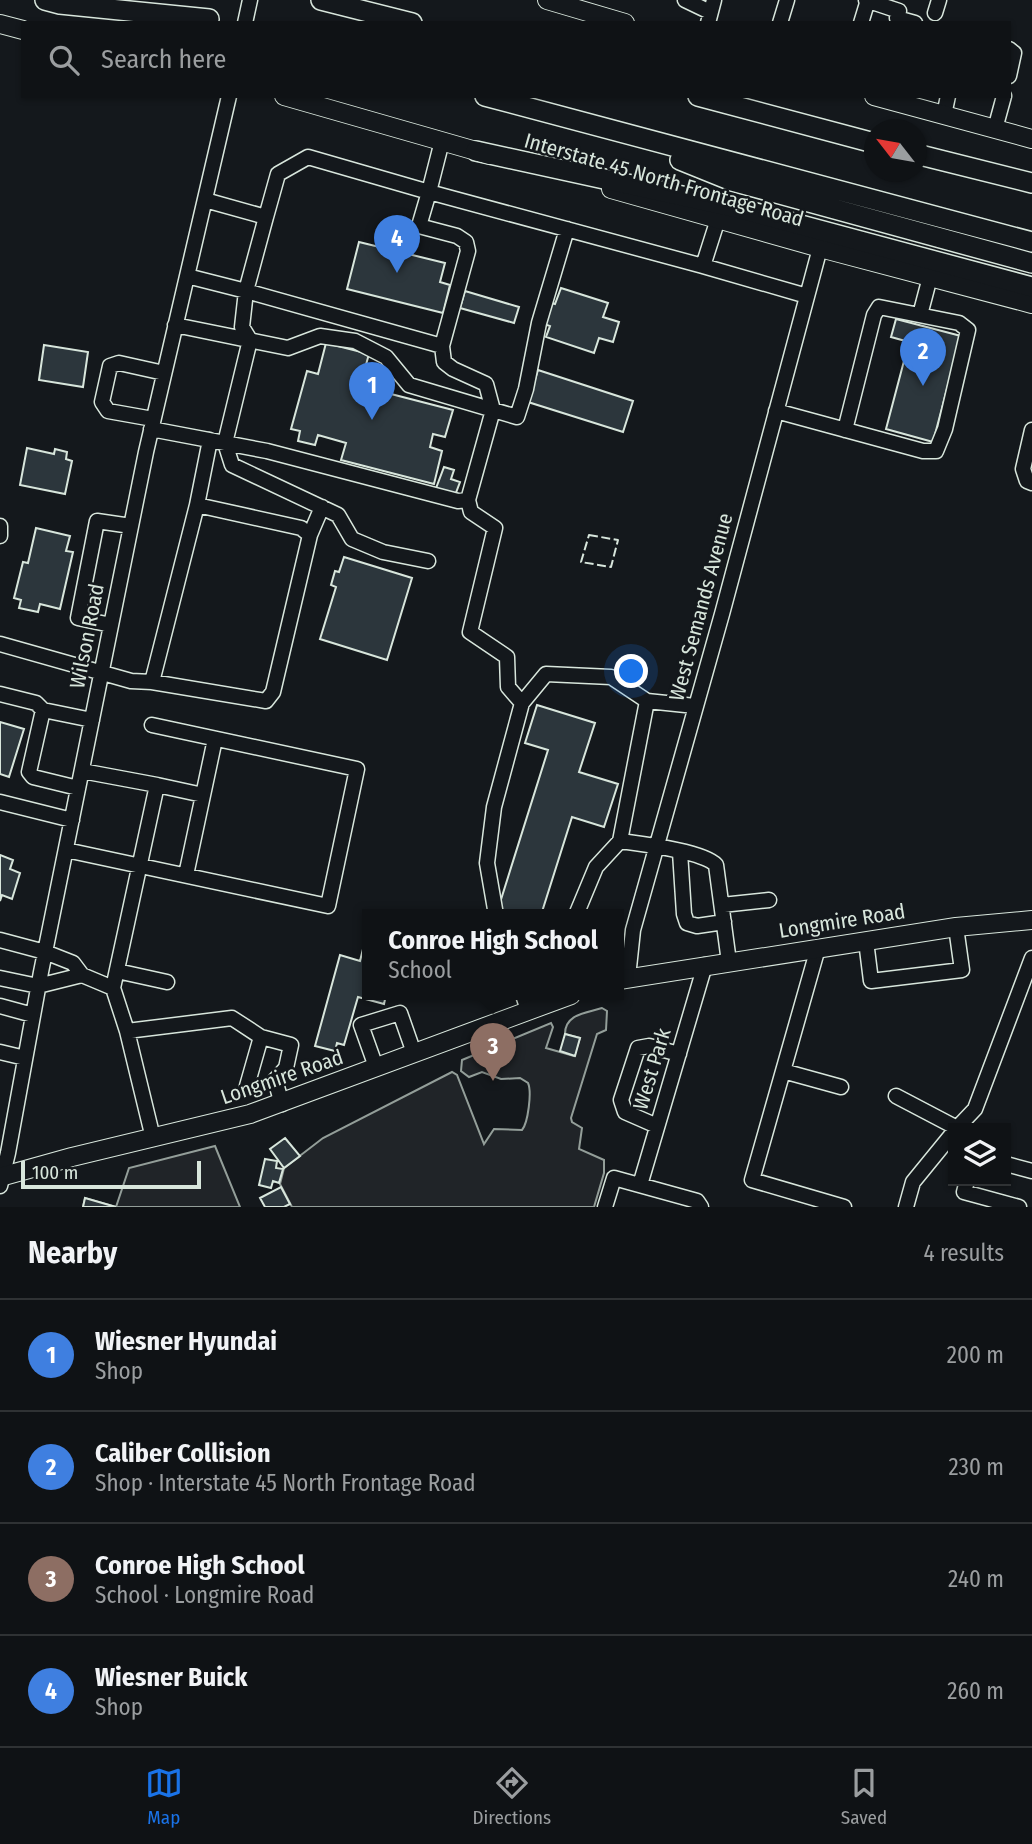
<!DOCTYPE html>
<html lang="en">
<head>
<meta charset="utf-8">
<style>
	:root { --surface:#0f1215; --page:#181b1e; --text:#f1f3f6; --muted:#9b9ea0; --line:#2f3234; --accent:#1a73e8 }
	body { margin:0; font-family:"Fira Sans Condensed",sans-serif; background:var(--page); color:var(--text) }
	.controls { position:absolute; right:21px; bottom:21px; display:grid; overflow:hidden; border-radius:0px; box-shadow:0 2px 5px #0004 }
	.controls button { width:63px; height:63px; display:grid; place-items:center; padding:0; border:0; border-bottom:2px solid var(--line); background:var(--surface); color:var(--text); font:35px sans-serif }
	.compass { position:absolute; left:864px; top:119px; width:63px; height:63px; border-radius:50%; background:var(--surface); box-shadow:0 2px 5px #0004; rotate:301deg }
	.scale { position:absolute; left:21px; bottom:18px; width:180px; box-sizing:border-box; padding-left:7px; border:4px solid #d8e6dc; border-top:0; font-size:19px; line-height:24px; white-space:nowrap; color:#d8e6dc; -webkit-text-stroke:5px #14181c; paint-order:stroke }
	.you { position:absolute; left:632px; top:672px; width:24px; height:24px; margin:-18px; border:5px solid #fff; border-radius:50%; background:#1a73e8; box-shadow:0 0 0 10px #1a73e833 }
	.badge { display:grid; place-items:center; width:46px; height:46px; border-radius:50%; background:var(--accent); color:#fff; font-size:23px; font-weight:700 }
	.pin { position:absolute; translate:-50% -58px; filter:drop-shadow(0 2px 4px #0008) }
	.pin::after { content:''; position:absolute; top:37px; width:24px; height:21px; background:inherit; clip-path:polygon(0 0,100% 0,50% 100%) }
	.popup { position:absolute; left:362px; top:909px; width:262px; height:91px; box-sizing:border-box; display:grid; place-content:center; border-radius:0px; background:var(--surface); filter:drop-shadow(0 2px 5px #0005); font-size:23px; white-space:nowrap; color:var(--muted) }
	.popup b { font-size:26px; color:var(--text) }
	.popup::after { content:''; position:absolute; left:50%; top:100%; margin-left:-14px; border:14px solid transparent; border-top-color:var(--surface) }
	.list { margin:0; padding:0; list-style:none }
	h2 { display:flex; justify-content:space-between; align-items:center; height:91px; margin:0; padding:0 28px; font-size:30px }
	h2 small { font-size:23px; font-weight:400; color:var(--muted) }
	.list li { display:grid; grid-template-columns:46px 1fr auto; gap:21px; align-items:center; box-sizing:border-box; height:112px; padding:0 28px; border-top:2px solid var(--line) }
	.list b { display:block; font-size:26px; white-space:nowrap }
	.list p { margin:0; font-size:23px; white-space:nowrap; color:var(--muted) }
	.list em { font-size:23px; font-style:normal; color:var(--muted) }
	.icon { flex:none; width:38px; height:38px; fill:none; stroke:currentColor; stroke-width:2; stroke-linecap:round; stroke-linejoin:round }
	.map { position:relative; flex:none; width:1032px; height:1207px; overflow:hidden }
	.search { position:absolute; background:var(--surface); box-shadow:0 2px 5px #0004; left:21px; right:21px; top:21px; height:77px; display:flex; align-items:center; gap:18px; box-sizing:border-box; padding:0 24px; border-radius:0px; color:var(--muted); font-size:26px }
	.sheet { height:539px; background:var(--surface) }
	nav { display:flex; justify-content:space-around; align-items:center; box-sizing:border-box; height:98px; border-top:2px solid var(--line); background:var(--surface); font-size:19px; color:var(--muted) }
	nav a { display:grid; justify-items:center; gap:4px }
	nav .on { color:var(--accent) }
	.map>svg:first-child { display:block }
	.green { fill:#202428; stroke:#939e99; stroke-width:2 }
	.building { fill:#2c363c; stroke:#d8e6dc; stroke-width:2 }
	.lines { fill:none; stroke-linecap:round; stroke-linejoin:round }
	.minor-casing { stroke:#d8e6dc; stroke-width:17 }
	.major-casing { stroke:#d8e6dc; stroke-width:20 }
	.highway-casing { stroke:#d8e6dc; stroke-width:22 }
	.minor { stroke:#14181c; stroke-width:14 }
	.major { stroke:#14181c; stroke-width:18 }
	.highway { stroke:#14181c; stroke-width:19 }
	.fence { stroke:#d8e6dc; stroke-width:2; stroke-dasharray:9 3.5; stroke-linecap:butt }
	.labels { text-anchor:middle; stroke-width:5; stroke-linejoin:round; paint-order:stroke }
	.street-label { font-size:21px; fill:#d8e6dc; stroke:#14181c }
</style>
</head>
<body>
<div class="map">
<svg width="1032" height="1207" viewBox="0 0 1032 1207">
	<rect width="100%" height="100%" fill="#14181c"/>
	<path class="green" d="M 602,1008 L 607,1011 L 606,1030 L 597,1034 L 571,1118 L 572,1122 L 582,1128 L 579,1149 L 604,1160 L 604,1173 L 594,1207 L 292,1207 L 280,1184 L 284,1168 L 323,1138 L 452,1072 L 457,1075 L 484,1144 L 494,1129 L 522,1130 C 528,1123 532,1092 528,1083 L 520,1078 L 501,1079 L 482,1072 L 469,1077 L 461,1071 L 462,1060 L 551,1023 L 553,1027 L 546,1048 L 574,1056 L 580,1038 L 565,1034 C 565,1014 586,1013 602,1008 Z
		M 215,1146 L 240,1207 L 83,1207 L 85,1198 L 116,1207 L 129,1168 Z"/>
	<path class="building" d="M 359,242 L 445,263 L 440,282 L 450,285 L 443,313 L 347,289 Z
		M 561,288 L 608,303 L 603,317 L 619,322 L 613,342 L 599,338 L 594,353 L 546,337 L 550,326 L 541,323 L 548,302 L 555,304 Z
		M 465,291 L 519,307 L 514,323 L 460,308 Z
		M 896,319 L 961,336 L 933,442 L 886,429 L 909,342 L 891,337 Z
		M 326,343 L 369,354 L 360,386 L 453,410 L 445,437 L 433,434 L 430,447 L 442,451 L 434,484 L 341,460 L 346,443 L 318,435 L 315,445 L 298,441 L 300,431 L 291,429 L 307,371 L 318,374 Z
		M 44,345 L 88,352 L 83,387 L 39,380 Z
		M 538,370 L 633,401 L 623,432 L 528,402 Z
		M 27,448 L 54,454 L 55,449 L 67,452 L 66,459 L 72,461 L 65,494 L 20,485 Z
		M 444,467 L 454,470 L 451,479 L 460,482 L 454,498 L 435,491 Z
		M 36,528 L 70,536 L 66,551 L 73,552 L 60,609 L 40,604 L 38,612 L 19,608 L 21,600 L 14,598 L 23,562 L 28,563 Z
		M 344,557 L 412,578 L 387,660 L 320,639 L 336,587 L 331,585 L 335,571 L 339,572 Z
		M 537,705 L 595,723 L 579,772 L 618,784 L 604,827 L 572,817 L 541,915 L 518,915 L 498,909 L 548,750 L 525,743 Z
		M 0,722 L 24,729 L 9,777 L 0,774 Z
		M 0,855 L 13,860 L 10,869 L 20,873 L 12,899 L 2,895 L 0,901 Z
		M 363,949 L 367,950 L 367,995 L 386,995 L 384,1004 L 358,997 L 344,1045 L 337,1043 L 335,1051 L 315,1046 L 340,955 L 360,961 Z
		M 565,1034 L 580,1038 L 575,1056 L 560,1051 Z
		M 285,1138 L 300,1156 L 284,1168 L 270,1149 Z
		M 265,1159 L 277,1161 L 276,1168 L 283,1169 L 279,1183 L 273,1181 L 271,1188 L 259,1185 Z
		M 281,1187 L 290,1204 L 284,1207 L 265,1207 L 260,1198 Z
		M 85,1198 L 116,1207 L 83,1207 Z"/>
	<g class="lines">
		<defs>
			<path id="minor" d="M 685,0 L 710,12
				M 866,0 L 899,11
				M 935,13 L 939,0
				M 897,18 L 915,23
				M 245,23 L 250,0
				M 708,23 L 714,0
				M 780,23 L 787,0
				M 861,23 L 868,0
				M 1009,49 L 1014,53 L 1009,76
				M 944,115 L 948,96
				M 995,129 L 1004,96
				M 266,217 L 278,174 L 308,157 L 429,192 L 442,141
				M 703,266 L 807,296
				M 187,276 L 246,291 L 266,217 L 205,200
				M 920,315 L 930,277
				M 175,325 L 288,348 L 320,336 L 355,341 L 386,357 L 409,385 L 517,417 L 526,389 L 539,323 L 567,229
				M 776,411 L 923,451 L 936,451 L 945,429 L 968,330 L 959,323 L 879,307 L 874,315 L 845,430
				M 153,419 L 108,411 L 102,402 L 110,366 L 119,363 L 164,373
				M 151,429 L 267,451 L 458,501 L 468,500 L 493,410 L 486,384 L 453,369 L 444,362 L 442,346
				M 1032,430 L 1023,469 L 1027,481 L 1032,483
				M 468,500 L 471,512 L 495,528 L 470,632 L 507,657 L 508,687 L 522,703 L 494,807 L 487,863 L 496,915
				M 197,505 L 210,440
				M 0,526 L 0,536
				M 428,561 L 383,552 L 352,539 L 338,515 L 232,465 L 225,443 L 250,340 L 242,327 L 246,291 L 442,346 L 468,251 L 466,242 L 457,236 L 419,226 L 429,192 L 703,266 L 718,219
				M 111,625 L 78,618 L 97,521 L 131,526
				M 0,644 L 131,681 L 152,682 L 266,701 L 273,692 L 310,535 L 322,507
				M 152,682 L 197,505 L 301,528 L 310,535
				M 0,694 L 36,703 L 43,710
				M 647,701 L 695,706
				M 522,703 L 546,674 L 611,677 L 647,701 L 620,841 L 596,867 L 576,915
				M 82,771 L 157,785
				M 78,788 L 33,777 L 29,772 L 43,710 L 92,720
				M 0,802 L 72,820
				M 620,841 C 641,844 703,851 716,865 L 729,962
				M 66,850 L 328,906 L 357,769 L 152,725
				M 680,852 L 684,914 L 687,923 L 697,926 L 724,922
				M 186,875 L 215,739
				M 722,905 L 769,900
				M 0,940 L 45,952 L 73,963 L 82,975 L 113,988 L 127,1031 L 153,1138
				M 866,941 L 871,981 L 962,970 L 956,927
				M 818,948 L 752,1180 L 844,1207
				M 117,971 L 167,982
				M 628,977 L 633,930 L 722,614 L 820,248
				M 0,978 L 38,986 L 82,975
				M 113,988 L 157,785 L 203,795
				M 523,995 L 528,1010
				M 0,1006 L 33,1015
				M 127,1031 L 232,1018 L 261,1037
				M 0,1052 L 25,1058
				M 376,1067 L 361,1025 L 400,1013 L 414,1053
				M 783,1071 L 841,1087
				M 247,1086 L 261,1037 L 291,1045 L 286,1068 L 275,1080 L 282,1104
				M 896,1096 L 957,1128
				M 657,1126 L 625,1112 L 621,1100 L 638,1048 L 649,1046 L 679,1054
				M 957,1128 L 975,1109 L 1032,958
				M 1006,1164 L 1032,1171
				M 967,1181 L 964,1192 L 1019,1207
				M 640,1185 L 705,965
				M 0,1186 L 8,1153 L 41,972 L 146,452 L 229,96
				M 605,1207 L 614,1178 L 697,1201 L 701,1207
				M 906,1207 L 913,1182 L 953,1133"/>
			<path id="major" d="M 547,0 L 625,23
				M 0,24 L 23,30
				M 284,96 L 490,155
				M 874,96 L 1032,139
				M 611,189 L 820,248 L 1032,304
				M 619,980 L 956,927 L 1032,920
				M 0,1177 L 72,1157 L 250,1114 L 571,995"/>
			<path id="highway" d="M 45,0 L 60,4 L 209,19
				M 321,0 L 412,23
				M 485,96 L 1032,242
				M 698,96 L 874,143
				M 476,151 L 737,208 L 1032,287
				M 916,154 L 1032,183
				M 680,160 L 732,181 L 1032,263"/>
		</defs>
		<use href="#minor" class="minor-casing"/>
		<use href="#major" class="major-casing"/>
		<use href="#highway" class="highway-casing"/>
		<use href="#minor" class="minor"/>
		<use href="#major" class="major"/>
		<use href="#highway" class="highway"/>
		<path class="fence" d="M 589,535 L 618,540 L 611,567 L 581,562 Z"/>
	</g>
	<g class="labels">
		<g class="street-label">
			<text transform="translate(664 180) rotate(16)" y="7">Interstate 45 North Frontage Road</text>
			<text transform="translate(701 607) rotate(-75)" y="7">West Semands Avenue</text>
			<text transform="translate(87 636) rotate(-79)" y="7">Wilson Road</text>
			<text transform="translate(842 921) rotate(-9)" y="7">Longmire Road</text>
			<text transform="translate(652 1069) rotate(-73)" y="7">West Park</text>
			<text transform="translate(282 1077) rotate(-19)" y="7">Longmire Road</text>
		</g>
	</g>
</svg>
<div class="controls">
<button><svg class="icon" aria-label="layers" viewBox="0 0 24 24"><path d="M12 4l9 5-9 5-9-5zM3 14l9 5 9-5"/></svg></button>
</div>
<svg class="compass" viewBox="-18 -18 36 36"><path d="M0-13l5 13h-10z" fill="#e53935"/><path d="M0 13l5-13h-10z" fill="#9b9ea0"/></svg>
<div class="scale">100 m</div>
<div class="you"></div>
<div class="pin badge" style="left:372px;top:420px;background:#3f7fe0">1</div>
<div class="pin badge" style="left:923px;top:386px;background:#3f7fe0">2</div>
<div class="pin badge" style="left:493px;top:1081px;background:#8d6e63">3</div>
<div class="popup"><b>Conroe High School</b>School</div>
<div class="pin badge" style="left:397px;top:273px;background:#3f7fe0">4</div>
<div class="search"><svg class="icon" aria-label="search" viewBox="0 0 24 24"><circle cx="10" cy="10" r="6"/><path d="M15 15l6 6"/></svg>Search here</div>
</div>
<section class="sheet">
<h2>Nearby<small>4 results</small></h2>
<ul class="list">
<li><span class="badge" style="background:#3f7fe0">1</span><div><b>Wiesner Hyundai</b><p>Shop</p></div><em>200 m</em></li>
<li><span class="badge" style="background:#3f7fe0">2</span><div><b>Caliber Collision</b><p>Shop · Interstate 45 North Frontage Road</p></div><em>230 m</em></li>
<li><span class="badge" style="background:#8d6e63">3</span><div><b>Conroe High School</b><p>School · Longmire Road</p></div><em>240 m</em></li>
<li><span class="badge" style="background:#3f7fe0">4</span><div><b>Wiesner Buick</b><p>Shop</p></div><em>260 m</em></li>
</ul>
</section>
<nav>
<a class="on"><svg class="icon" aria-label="map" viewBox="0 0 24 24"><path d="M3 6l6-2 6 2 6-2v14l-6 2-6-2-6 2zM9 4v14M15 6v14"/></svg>Map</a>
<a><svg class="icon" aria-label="directions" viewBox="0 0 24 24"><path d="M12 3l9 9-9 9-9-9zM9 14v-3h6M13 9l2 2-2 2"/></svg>Directions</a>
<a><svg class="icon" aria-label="saved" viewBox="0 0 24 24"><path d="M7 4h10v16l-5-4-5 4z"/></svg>Saved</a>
</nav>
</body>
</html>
